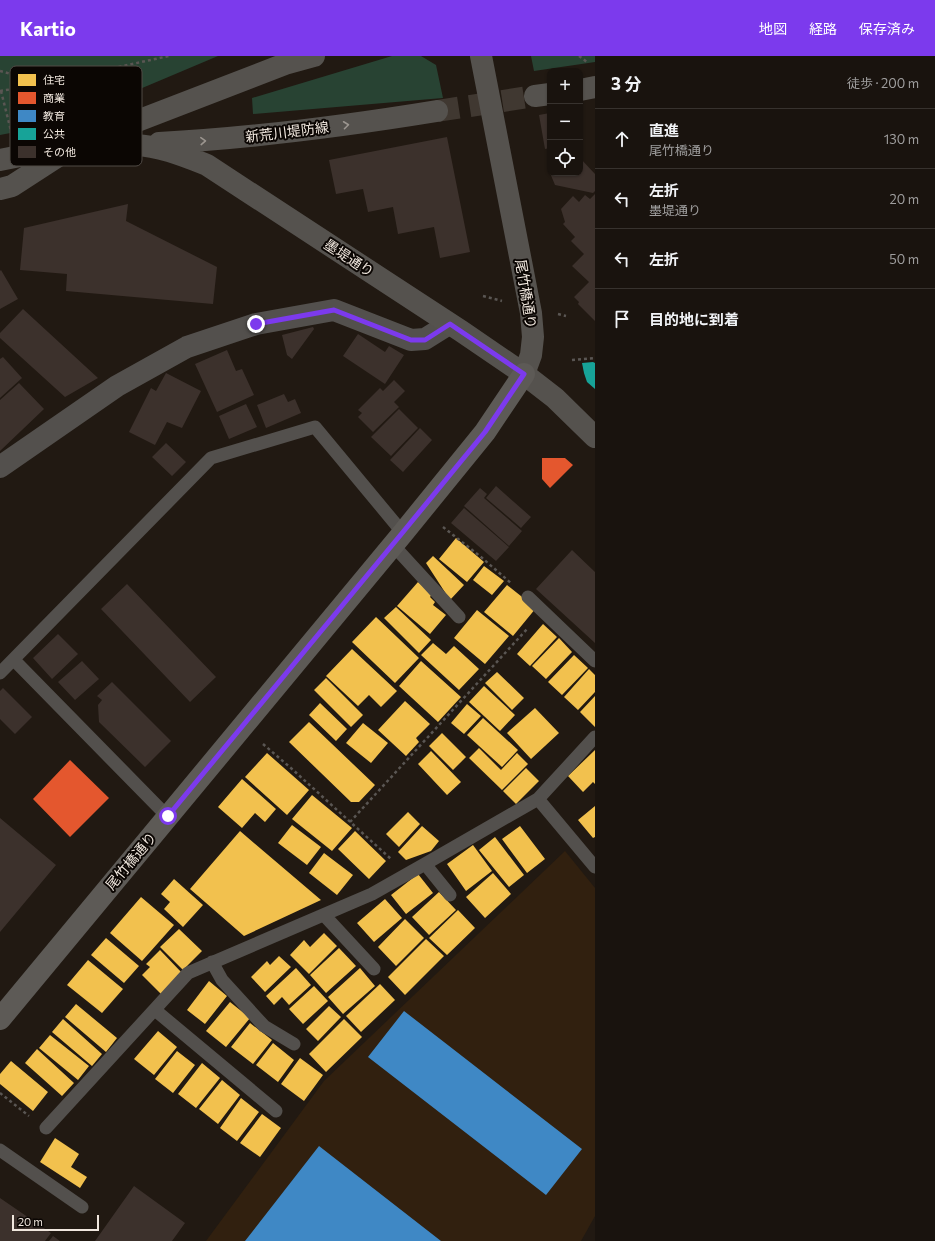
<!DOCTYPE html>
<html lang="ja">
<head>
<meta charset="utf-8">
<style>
	:root { --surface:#19130e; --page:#221c17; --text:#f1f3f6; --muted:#9f9e9e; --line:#37322e; --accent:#7c3aed }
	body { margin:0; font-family:Commissioner,"Noto Sans JP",sans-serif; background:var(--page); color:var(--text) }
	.controls { position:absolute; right:12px; top:12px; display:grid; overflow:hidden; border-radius:8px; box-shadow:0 1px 3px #0004 }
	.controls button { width:36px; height:36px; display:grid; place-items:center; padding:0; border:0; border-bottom:1px solid var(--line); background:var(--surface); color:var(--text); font:20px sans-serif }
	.scale { position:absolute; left:12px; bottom:10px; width:87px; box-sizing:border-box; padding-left:4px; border:2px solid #f0e7de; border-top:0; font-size:11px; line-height:14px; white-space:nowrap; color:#f0e7de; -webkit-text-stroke:3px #0b0603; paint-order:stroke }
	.stop { position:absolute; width:12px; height:12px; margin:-9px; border:3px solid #7c3aed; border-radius:50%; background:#fff }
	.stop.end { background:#7c3aed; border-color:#fff; box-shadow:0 1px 4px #0008 }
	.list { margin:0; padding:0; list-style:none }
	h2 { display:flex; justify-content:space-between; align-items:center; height:52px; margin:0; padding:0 16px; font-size:17px }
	h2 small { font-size:13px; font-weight:400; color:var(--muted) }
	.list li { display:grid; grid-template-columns:26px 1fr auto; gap:12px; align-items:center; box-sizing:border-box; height:60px; padding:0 16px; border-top:1px solid var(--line) }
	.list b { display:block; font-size:15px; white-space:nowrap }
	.list p { margin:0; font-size:13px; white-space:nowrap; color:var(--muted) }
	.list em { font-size:13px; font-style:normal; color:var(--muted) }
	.icon { flex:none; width:22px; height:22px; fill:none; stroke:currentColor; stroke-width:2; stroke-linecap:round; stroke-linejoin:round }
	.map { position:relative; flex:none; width:595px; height:1185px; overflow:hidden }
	header { display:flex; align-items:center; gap:24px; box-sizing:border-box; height:56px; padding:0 20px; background:var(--accent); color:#fff }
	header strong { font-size:19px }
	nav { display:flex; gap:22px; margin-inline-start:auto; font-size:14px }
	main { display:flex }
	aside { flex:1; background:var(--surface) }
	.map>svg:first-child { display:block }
	.built { fill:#31200f }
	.green { fill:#284333 }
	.homes { fill:#f2c14e }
	.shops { fill:#e4572e }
	.schools { fill:#3f88c5 }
	.public { fill:#17a398 }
	.building { fill:#3c312c }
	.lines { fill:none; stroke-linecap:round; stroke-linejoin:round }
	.secondary-tunnel { stroke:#403831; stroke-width:22; stroke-dasharray:22 11; stroke-linecap:butt }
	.path { stroke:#5a5653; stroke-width:2.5; stroke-dasharray:3 3; stroke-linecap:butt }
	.lane { stroke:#53504d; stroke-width:13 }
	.street { stroke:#53504d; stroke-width:22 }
	.secondary { stroke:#55524e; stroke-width:22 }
	.primary { stroke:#5d5a56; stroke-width:22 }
	.oneway { stroke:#9b958f }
	.route { stroke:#7c3aed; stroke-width:5 }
	.labels { text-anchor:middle; stroke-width:4; stroke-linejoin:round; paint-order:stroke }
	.street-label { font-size:14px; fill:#f0e7de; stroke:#0b0603 }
	.key { fill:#0b0603; stroke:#504a45; stroke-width:1 }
	.key-label { font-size:11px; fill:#f0e7de }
</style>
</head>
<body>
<header>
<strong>Kartio</strong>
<nav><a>地図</a><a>経路</a><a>保存済み</a></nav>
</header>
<main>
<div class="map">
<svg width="595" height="1185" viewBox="0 0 595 1185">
	<rect width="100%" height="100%" fill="#211912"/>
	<path class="built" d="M 565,795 L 595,832 L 595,1160 L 581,1185 L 206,1185 L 324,1025 Z"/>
	<path class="green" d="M 0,0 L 218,0 L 57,68 L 0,79 Z
		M 392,0 L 421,0 L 436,9 L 443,42 L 253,58 L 252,42 Z
		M 531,0 L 595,0 L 595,6 L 534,15 Z"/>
	<path class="homes" d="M 456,482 L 484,506 L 467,526 L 439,503 Z
		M 433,500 L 464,529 L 450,544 L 426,507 Z
		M 484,510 L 504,525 L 492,539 L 473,524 Z
		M 418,526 L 432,538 L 430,541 L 435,546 L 433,549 L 446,559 L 430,578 L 397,550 Z
		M 507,529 L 536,552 L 513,580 L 484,556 Z
		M 396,551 L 431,584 L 419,597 L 384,562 Z
		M 477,554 L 509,580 L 485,608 L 454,582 Z
		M 376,561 L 419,602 L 395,627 L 352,586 Z
		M 543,568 L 557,581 L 530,610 L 517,598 Z
		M 559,582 L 572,596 L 546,623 L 532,610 Z
		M 433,587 L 446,598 L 454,590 L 479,613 L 459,634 L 421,599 Z
		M 352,593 L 397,635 L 381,651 L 369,639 L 358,650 L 326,620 Z
		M 574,599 L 588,612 L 562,639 L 548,626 Z
		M 421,605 L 461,641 L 438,666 L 399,630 Z
		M 589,613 L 595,619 L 595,636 L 578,654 L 564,641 Z
		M 497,616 L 524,642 L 512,654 L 485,627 Z
		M 326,622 L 363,659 L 351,671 L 314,634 Z
		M 484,630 L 515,659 L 500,675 L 469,646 Z
		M 595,640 L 595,671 L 580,656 Z
		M 405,645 L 430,668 L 416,682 L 419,686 L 406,700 L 378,674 Z
		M 320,647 L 347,673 L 336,685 L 309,659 Z
		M 467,648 L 481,660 L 464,678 L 451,667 Z
		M 535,652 L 559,677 L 531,703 L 507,677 Z
		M 483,662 L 518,694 L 502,711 L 467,679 Z
		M 309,666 L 375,729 L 359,746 L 351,746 L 289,686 Z
		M 363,667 L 388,687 L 371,707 L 346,687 Z
		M 442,677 L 466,701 L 453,714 L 429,690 Z
		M 479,692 L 501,714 L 517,697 L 528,708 L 502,734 L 469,702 Z
		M 595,694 L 595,728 L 593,726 L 583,736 L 568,720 Z
		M 431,695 L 461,726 L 447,739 L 418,708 Z
		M 267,697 L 309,734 L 287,759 L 245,721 Z
		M 526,712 L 539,725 L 516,748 L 503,735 Z
		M 242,723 L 276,753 L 265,766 L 255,757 L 242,772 L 218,751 Z
		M 312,739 L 352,772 L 332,795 L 292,763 Z
		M 595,750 L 595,781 L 593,782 L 578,764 Z
		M 408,756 L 420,768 L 399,791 L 386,778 Z
		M 292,769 L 321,791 L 307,809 L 278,787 Z
		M 422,770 L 439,785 L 431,795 L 406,804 L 398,796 Z
		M 520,770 L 545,803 L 527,817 L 502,783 Z
		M 240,775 L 321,844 L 244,880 L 190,833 Z
		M 355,775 L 386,805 L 369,823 L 338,793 Z
		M 495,781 L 524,819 L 509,831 L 479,794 Z
		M 473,789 L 492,815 L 466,835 L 447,808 Z
		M 324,797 L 353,819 L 337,839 L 309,817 Z
		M 493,817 L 511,838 L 485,862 L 466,841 Z
		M 418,818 L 433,837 L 406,858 L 391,839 Z
		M 174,823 L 203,849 L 183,871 L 164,853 L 170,846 L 161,838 Z
		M 439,836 L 456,854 L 429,879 L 412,861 Z
		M 141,841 L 174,869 L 142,905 L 110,877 Z
		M 385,843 L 402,862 L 374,886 L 357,867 Z
		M 458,854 L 475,872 L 447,899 L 429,882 Z
		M 405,863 L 424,882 L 396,910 L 378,891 Z
		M 179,873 L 202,895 L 183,914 L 160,891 Z
		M 324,877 L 337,890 L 309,918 L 290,899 L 304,884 L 310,891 Z
		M 106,882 L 139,910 L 124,927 L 91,899 Z
		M 426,883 L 444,900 L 405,939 L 388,921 Z
		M 339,892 L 356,910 L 326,937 L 310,919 Z
		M 160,894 L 182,917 L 161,938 L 142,919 L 150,911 L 146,908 Z
		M 279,900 L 291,911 L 265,936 L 251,921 L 267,905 L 270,909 Z
		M 88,904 L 123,933 L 102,957 L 67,929 Z
		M 296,912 L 311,929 L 289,949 L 282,941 L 274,949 L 266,940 Z
		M 360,912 L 375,930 L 343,958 L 328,941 Z
		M 209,925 L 227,940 L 205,968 L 187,954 Z
		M 380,928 L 395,944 L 361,976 L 346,960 Z
		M 314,930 L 328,945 L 303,968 L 289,953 Z
		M 230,946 L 250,962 L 226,991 L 206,975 Z
		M 76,948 L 117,982 L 106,996 L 65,961 Z
		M 329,950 L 341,961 L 318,985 L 306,973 Z
		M 63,963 L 102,998 L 92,1010 L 52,976 Z
		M 344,963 L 362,981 L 326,1016 L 309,998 Z
		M 250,967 L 272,984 L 253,1008 L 231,991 Z
		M 158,975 L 177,991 L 154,1019 L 134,1003 Z
		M 50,979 L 89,1010 L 78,1024 L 39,992 Z
		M 273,987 L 294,1004 L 278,1026 L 256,1009 Z
		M 37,993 L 74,1027 L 62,1040 L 25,1007 Z
		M 177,995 L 195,1009 L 173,1037 L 155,1023 Z
		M 300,1002 L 323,1019 L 304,1045 L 281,1028 Z
		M 11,1005 L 48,1036 L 33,1055 L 0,1028 L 0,1018 Z
		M 202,1007 L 220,1022 L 196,1052 L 178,1038 Z
		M 222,1024 L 240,1039 L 218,1068 L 199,1053 Z
		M 241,1042 L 259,1056 L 237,1085 L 220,1072 Z
		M 262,1058 L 281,1072 L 260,1101 L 240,1087 Z
		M 55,1082 L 79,1098 L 71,1111 L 87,1121 L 80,1132 L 40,1106 Z"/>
	<path class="shops" d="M 542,402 L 565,402 L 573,409 L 550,432 L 542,423 Z
		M 70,704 L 109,742 L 70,781 L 33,743 Z"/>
	<path class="schools" d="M 404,955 L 582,1093 L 546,1139 L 368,1001 Z
		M 319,1090 L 441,1185 L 245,1185 Z"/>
	<path class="public" d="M 593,306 L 595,307 L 595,333 L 587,326 L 584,317 L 582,307 Z"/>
	<path class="building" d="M 550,57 L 550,92 L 545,93 L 539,59 Z
		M 447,81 L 470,196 L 440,202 L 434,171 L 398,178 L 393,151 L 368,156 L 363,133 L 336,138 L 329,104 Z
		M 580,102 L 595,118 L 595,135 L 593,137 L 555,129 L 550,117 L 580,117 Z
		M 595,138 L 595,265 L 578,248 L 579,246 L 574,241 L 589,226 L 572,210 L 584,198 L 571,185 L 575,181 L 563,168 L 565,166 L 561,153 L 573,140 L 579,146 L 585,139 L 590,143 Z
		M 128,148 L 126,165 L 217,211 L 213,248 L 66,235 L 67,218 L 20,214 L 24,172 Z
		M 1,214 L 18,243 L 0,253 L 0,215 Z
		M 23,253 L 98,322 L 65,341 L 0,282 L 0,277 Z
		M 313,271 L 314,273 L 292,303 L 287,299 L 282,279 Z
		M 358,278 L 385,296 L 389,290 L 404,299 L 385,328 L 343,300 Z
		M 227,294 L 236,315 L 242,313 L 254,339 L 217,356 L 195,308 Z
		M 3,301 L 22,322 L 0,342 L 0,303 Z
		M 166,317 L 201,335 L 182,372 L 167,366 L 155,389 L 129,376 L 151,332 L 156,335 Z
		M 394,324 L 405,335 L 394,346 L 399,351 L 373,376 L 358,361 L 362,357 L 358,354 L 380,332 L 383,335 Z
		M 19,327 L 44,353 L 0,395 L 0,344 Z
		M 284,338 L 288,346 L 295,343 L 301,357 L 266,372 L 257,349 Z
		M 246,348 L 257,371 L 229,383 L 219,360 Z
		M 399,353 L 418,372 L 391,400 L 371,381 Z
		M 420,372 L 432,384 L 403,416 L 390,404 Z
		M 166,387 L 186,406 L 172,420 L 152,401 Z
		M 496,430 L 531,461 L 521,472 L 486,442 Z
		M 480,432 L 487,438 L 484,442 L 522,475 L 509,490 L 464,450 Z
		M 464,452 L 509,491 L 496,505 L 451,467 Z
		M 572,494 L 595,516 L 595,587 L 536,533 Z
		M 127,528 L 216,621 L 190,646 L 101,553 Z
		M 58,578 L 78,598 L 52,623 L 33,602 Z
		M 82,605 L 99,623 L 75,644 L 58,626 Z
		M 112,626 L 171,685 L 145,711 L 99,666 L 98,649 L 102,644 L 97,640 Z
		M 3,632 L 32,661 L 15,678 L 0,663 L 0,635 Z
		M 0,762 L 56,809 L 0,876 Z
		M 134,1130 L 185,1167 L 172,1185 L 95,1185 Z
		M 0,1142 L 51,1177 L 45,1185 L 0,1185 Z
		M 53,1180 L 60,1185 L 49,1185 Z"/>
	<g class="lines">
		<path class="secondary-tunnel" d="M 437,55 L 535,40"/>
		<path class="path" d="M 579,0 L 587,6
			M 0,15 L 11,18 L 26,31 L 169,0
			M 0,35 L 26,31
			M 1,35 L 11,75
			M 483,240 L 502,245
			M 558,258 L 566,260
			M 572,304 L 595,302
			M 443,471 L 481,501 L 512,528
			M 263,688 L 292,713 L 391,803
			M 350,766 L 528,572
			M 0,1037 L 29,1060"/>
		<path class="lane" d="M 393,489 L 459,561
			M 528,541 L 595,605
			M 14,604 L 168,761
			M 0,617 L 211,402 L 315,371 L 403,477
			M 538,743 L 595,811
			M 425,808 L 450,839
			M 324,859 L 374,913
			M 212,906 L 222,924 L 264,970 L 294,988
			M 155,954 L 276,1055
			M 46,1072 L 188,917 L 372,838 L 425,808 L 538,743 L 595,681
			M 0,1094 L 82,1151"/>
		<path class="street" d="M 0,411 L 117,330 L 187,291 L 256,268 L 334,254 L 411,284 L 425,283 L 449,268"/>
		<path class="secondary" d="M 481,0 L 531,257 L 533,281 L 531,299 L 524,318
			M 580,34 L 595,31
			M 535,40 L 550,38
			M 159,87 C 253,82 345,70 437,55
			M 75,89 C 95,89 115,88 135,89 C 160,90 184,100 207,109 L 461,275 L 524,318 L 555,342 L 595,381
			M 0,104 L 75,89 L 285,8 L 314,0
			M 0,133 L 12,130 L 66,95"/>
		<path class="primary" d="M 0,963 L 403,477 L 485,376 L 524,318"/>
	</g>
	<defs><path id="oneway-chevron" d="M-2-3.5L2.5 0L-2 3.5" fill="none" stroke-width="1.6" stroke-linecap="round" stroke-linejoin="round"/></defs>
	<g class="oneway">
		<use href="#oneway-chevron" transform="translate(346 69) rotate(-7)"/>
		<use href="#oneway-chevron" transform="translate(203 85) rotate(-3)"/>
	</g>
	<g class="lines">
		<path class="route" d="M 168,760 L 403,476 L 485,376 L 524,318 L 450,268 L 425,284 L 411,284 L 334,254 L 256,268"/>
	</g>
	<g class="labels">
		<g class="street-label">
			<text transform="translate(287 76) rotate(-7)" y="5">新荒川堤防線</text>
			<text transform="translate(349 202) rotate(33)" y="5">墨堤通り</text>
			<text transform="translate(526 238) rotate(81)" y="5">尾竹橋通り</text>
			<text transform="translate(131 805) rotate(-50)" y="5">尾竹橋通り</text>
		</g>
	</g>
	<rect x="10" y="10" width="132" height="100" rx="6" class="key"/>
	<rect x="18" y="18" width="18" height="12" fill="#f2c14e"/>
	<rect x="18" y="36" width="18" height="12" fill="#e4572e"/>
	<rect x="18" y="54" width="18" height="12" fill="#3f88c5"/>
	<rect x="18" y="72" width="18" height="12" fill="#17a398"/>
	<rect x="18" y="90" width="18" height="12" fill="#3c312c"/>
	<g class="key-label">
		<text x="43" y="28">住宅</text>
		<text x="43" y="46">商業</text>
		<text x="43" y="64">教育</text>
		<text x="43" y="82">公共</text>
		<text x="43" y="100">その他</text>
	</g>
</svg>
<div class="controls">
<button>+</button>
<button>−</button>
<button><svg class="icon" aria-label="locate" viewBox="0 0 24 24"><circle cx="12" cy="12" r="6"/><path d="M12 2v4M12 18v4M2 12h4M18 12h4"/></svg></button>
</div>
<div class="scale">20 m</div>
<div class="stop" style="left:168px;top:760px"></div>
<div class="stop end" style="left:256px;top:268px"></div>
</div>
<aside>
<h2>3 分<small>徒歩 · 200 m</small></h2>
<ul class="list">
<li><svg class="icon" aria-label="ahead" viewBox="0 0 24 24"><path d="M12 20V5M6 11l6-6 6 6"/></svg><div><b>直進</b><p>尾竹橋通り</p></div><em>130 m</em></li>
<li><svg class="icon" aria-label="left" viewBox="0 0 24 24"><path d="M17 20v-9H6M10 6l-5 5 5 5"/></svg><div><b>左折</b><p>墨堤通り</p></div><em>20 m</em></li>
<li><svg class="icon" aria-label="left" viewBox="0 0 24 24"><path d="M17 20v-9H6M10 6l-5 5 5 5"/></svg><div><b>左折</b></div><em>50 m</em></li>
<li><svg class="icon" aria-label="arrive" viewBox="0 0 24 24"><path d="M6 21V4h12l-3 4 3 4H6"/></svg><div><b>目的地に到着</b></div></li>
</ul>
</aside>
</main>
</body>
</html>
